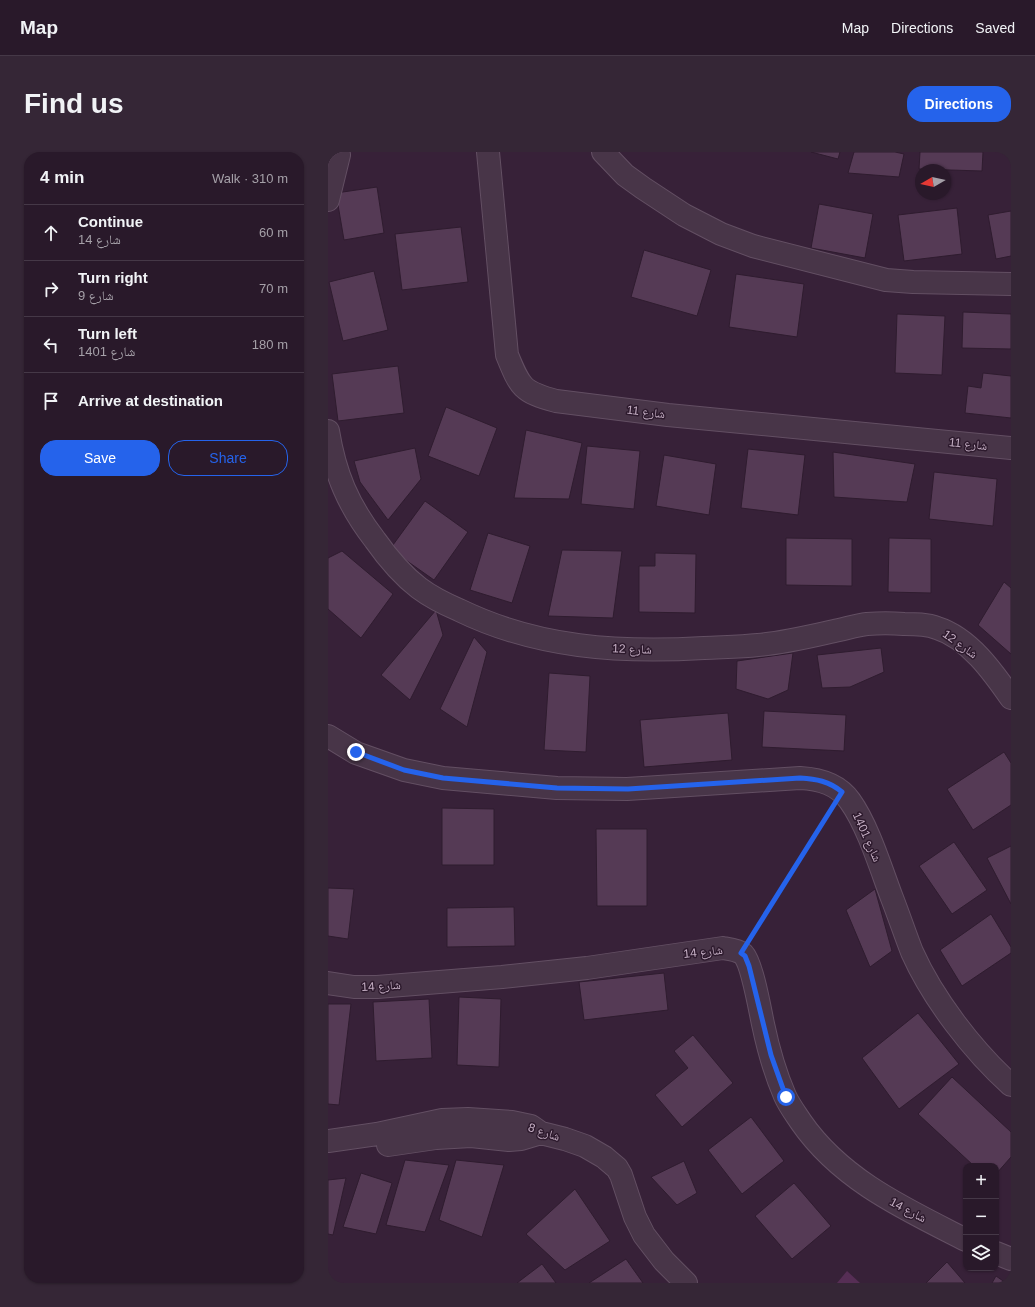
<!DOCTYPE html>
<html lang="en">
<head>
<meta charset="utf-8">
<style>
	:root { --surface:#29192a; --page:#352636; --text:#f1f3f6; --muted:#a5a0a8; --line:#453847; --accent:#2563eb }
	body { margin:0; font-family:Arial,"Noto Naskh Arabic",sans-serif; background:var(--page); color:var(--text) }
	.controls { position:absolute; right:12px; bottom:12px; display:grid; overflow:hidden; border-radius:8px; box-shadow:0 1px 3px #0004 }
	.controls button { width:36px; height:36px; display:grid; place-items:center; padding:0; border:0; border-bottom:1px solid var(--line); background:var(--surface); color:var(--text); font:20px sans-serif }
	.compass { position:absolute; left:587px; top:12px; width:36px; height:36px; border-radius:50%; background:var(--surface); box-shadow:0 1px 3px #0004; rotate:261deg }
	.stop { position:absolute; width:12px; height:12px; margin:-9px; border:3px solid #2563eb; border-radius:50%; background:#fff }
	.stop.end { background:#2563eb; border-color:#fff; box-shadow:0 1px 4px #0008 }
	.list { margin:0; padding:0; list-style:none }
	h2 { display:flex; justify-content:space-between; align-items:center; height:52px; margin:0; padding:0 16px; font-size:17px }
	h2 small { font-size:13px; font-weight:400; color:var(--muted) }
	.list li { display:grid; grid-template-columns:26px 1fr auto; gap:12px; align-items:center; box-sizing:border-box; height:56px; padding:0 16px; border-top:1px solid var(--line) }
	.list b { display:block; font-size:15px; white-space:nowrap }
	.list p { margin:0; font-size:13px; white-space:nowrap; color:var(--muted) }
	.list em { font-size:13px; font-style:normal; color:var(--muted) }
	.actions { display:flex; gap:8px; padding:12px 16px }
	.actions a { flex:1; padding:9px 0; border:1px solid var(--accent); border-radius:16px; text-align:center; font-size:14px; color:var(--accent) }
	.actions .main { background:var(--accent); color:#fff }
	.icon { flex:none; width:22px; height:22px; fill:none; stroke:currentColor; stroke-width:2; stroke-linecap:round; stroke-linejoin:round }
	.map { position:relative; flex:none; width:683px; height:1131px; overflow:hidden; border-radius:16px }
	header { display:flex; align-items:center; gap:24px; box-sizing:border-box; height:56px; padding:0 20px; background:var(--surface); border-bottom:1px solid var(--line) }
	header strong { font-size:19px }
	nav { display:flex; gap:22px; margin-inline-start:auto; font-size:14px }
	.intro { display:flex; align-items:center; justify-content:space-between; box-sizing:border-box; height:96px; padding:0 24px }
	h1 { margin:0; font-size:28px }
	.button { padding:10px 18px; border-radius:16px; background:var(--accent); color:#fff; font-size:14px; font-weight:700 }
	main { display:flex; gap:24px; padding:0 24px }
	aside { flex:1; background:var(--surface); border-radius:16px; box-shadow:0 1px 3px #0004 }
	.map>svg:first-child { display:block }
	.water { fill:#562e55 }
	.building { fill:#553a55; stroke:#2f1c2f }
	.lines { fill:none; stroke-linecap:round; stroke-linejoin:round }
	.street-casing { stroke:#634f63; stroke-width:24 }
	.path { stroke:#5a4e63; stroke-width:2.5; stroke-dasharray:3 3; stroke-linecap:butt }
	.street { stroke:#483548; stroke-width:22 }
	.route { stroke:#2563eb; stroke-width:5 }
	.labels { text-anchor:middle; stroke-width:3; stroke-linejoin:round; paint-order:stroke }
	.street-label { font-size:12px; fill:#c5afc4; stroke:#2d1a2d }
</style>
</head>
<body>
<header>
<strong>Map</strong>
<nav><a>Map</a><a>Directions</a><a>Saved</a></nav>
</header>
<div class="intro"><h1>Find us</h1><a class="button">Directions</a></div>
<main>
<aside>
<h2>4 min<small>Walk · 310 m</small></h2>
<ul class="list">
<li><svg class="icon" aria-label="ahead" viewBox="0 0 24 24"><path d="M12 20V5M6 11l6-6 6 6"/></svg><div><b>Continue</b><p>شارع 14</p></div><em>60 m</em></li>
<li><svg class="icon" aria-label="right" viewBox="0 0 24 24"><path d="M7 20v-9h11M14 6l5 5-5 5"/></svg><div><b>Turn right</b><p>شارع 9</p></div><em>70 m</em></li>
<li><svg class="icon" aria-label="left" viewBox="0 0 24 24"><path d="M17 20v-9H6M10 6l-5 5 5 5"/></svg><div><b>Turn left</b><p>شارع 1401</p></div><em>180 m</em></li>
<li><svg class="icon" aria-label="arrive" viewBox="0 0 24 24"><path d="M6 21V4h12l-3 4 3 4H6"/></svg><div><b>Arrive at destination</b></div></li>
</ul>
<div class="actions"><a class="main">Save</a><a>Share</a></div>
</aside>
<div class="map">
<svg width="683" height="1131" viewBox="0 0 683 1131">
	<rect width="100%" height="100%" fill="#372138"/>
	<path class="water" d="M 519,1119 L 532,1131 L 509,1131 Z"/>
	<path class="building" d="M 483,0 L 512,0 L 510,7 Z
		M 526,0 L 567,0 L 576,2 L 571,25 L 520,21 Z
		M 592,0 L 655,0 L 654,19 L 591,17 Z
		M 49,35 L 56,81 L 16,88 L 8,41 Z
		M 491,52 L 545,62 L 537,106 L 483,96 Z
		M 629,56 L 634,102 L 576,109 L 570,63 Z
		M 683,59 L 683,104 L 668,107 L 660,63 Z
		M 133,75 L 140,130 L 74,138 L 67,82 Z
		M 316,98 L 383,118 L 369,164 L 303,145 Z
		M 46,119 L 60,178 L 15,189 L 1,130 Z
		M 408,122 L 476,132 L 469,185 L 401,175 Z
		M 635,160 L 683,162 L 683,197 L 634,196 Z
		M 569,162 L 617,164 L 614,223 L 567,221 Z
		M 70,214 L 76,261 L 10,269 L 4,222 Z
		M 655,221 L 683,224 L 683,266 L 637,261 L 640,234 L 653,236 Z
		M 118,255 L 169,276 L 151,324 L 100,304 Z
		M 198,278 L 254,291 L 241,347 L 186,346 Z
		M 259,294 L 312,299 L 306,357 L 253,352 Z
		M 87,296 L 93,327 L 60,368 L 32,330 L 26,309 Z
		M 420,297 L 477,303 L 470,363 L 413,356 Z
		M 505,300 L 587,312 L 579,350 L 506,345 Z
		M 336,303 L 388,312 L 381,363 L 328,354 Z
		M 606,320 L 669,327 L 665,374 L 601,367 Z
		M 97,349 L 140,380 L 106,428 L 62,397 Z
		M 160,381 L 202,394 L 184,451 L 142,438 Z
		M 458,386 L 524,387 L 524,434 L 458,433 Z
		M 561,386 L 603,387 L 603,441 L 560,440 Z
		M 234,398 L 294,399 L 285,466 L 220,464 Z
		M 14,399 L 65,442 L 33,486 L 0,457 L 0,406 Z
		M 327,401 L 368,402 L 367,461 L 311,460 L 311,414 L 327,414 Z
		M 676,430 L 683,436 L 683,502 L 650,473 Z
		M 108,458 L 115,483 L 82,548 L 53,523 Z
		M 146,485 L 159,500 L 139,575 L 112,557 Z
		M 553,496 L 556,520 L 522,535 L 494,536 L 489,503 Z
		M 465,501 L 460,538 L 440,547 L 408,537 L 409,509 Z
		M 221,521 L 262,524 L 258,600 L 216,598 Z
		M 436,559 L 518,563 L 516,599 L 434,595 Z
		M 400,561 L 404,608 L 316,615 L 312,568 Z
		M 676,600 L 683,611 L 683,653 L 645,678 L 619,637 Z
		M 114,656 L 166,657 L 166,713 L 114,713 Z
		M 268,677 L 319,677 L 319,754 L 269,754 Z
		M 626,690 L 659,738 L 624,762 L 591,714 Z
		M 683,694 L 683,752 L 659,706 Z
		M 0,736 L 26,737 L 20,787 L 0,784 Z
		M 547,737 L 564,799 L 542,815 L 518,758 Z
		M 186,755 L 187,794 L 119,795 L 119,756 Z
		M 663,762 L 683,795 L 683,801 L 634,834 L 612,798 Z
		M 336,821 L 340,858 L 256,868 L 251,830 Z
		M 131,845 L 173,847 L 171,915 L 129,913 Z
		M 101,847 L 104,906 L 48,909 L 45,850 Z
		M 0,852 L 23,852 L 11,953 L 0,952 Z
		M 590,861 L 631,912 L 571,957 L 534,906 Z
		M 365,883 L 405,931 L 354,975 L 327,943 L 360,916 L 346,899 Z
		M 624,925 L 683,980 L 683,1005 L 668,1022 L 668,1014 L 646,1014 L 590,962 Z
		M 423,965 L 456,1009 L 414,1042 L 380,998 Z
		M 77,1008 L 121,1013 L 97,1080 L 58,1073 Z
		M 128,1008 L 176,1013 L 154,1085 L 111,1068 Z
		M 356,1009 L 369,1041 L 349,1053 L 323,1025 Z
		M 33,1021 L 64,1031 L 48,1082 L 15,1075 Z
		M 18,1026 L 5,1083 L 0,1082 L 0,1028 Z
		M 466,1031 L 503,1074 L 464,1107 L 427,1064 Z
		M 247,1037 L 282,1089 L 237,1118 L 198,1082 Z
		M 298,1107 L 315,1131 L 261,1131 Z
		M 619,1110 L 637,1131 L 598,1131 Z
		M 214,1112 L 228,1131 L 189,1131 Z
		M 668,1124 L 678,1131 L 664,1131 Z"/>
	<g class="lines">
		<defs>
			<path id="street" d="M 160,0 L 179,203 C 192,235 194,240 228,249 L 340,263 L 683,296
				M 275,0 L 297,23 L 315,36 L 356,63 L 393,82 L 425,94 L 558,128 L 585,130 L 683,132
				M 0,48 L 11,3
				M 0,279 C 7,322 20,353 47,388 C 59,405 74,423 91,436 C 103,445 117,452 131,458 C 209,496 291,501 376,496 C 394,495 412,495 430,493 C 457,491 484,484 511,478 C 520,476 530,473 539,472 C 551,471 564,471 576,472 C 587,472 599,472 609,476 C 641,486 665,520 683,546
				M 0,584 L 28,601 L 76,618 L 115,626 L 229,636 L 299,637 L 472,626 C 492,627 510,632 522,649 C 540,674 553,717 564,746 C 571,764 577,782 584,800 C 605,847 645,899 683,933
				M 0,831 L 26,835 L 49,835 L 174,825 L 259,816 L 395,796 C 401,797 410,798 415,802 C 424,811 432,858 435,872 C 440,896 447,921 457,944 C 461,953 467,961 473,970 C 513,1028 577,1057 638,1088
				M 0,989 L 49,982 L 114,968 L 140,967 L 184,970 L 203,974 L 213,981 L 237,987 L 257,994 L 276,1005 L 289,1016 L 293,1023 L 307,1065 L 316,1083 L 336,1109 L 358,1131
				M 60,993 L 108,986 L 143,984 L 181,988 L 193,987 L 213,981
				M 668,1101 L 683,1107"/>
		</defs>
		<use href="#street" class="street-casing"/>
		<path class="path" d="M 423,785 L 503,657"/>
		<use href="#street" class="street"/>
	</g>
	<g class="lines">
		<path class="route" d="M 28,600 L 76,618 L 115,626 L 229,636 L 300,637 L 472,626 C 488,627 501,629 514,640 L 413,801 L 417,804 L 421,814 L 443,903 L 458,945"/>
	</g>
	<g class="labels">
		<g class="street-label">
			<text transform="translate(318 260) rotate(7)" y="4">شارع 11</text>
			<text transform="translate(640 292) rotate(6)" y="4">شارع 11</text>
			<text transform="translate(632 492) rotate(36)" y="4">شارع 12</text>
			<text transform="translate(304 497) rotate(2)" y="4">شارع 12</text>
			<text transform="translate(539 685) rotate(66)" y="4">شارع 1401</text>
			<text transform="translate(375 800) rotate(-6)" y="4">شارع 14</text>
			<text transform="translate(53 834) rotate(-3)" y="4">شارع 14</text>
			<text transform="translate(216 980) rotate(19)" y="4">شارع 8</text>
			<text transform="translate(580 1058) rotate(28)" y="4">شارع 14</text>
		</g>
	</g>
</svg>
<div class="controls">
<button>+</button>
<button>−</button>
<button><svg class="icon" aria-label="layers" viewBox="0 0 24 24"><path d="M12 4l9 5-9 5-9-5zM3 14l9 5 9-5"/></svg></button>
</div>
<svg class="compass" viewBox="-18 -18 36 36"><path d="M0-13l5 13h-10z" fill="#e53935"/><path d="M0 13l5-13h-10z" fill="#a5a0a8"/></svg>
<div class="stop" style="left:458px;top:945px"></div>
<div class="stop end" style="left:28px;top:600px"></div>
</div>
</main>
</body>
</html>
